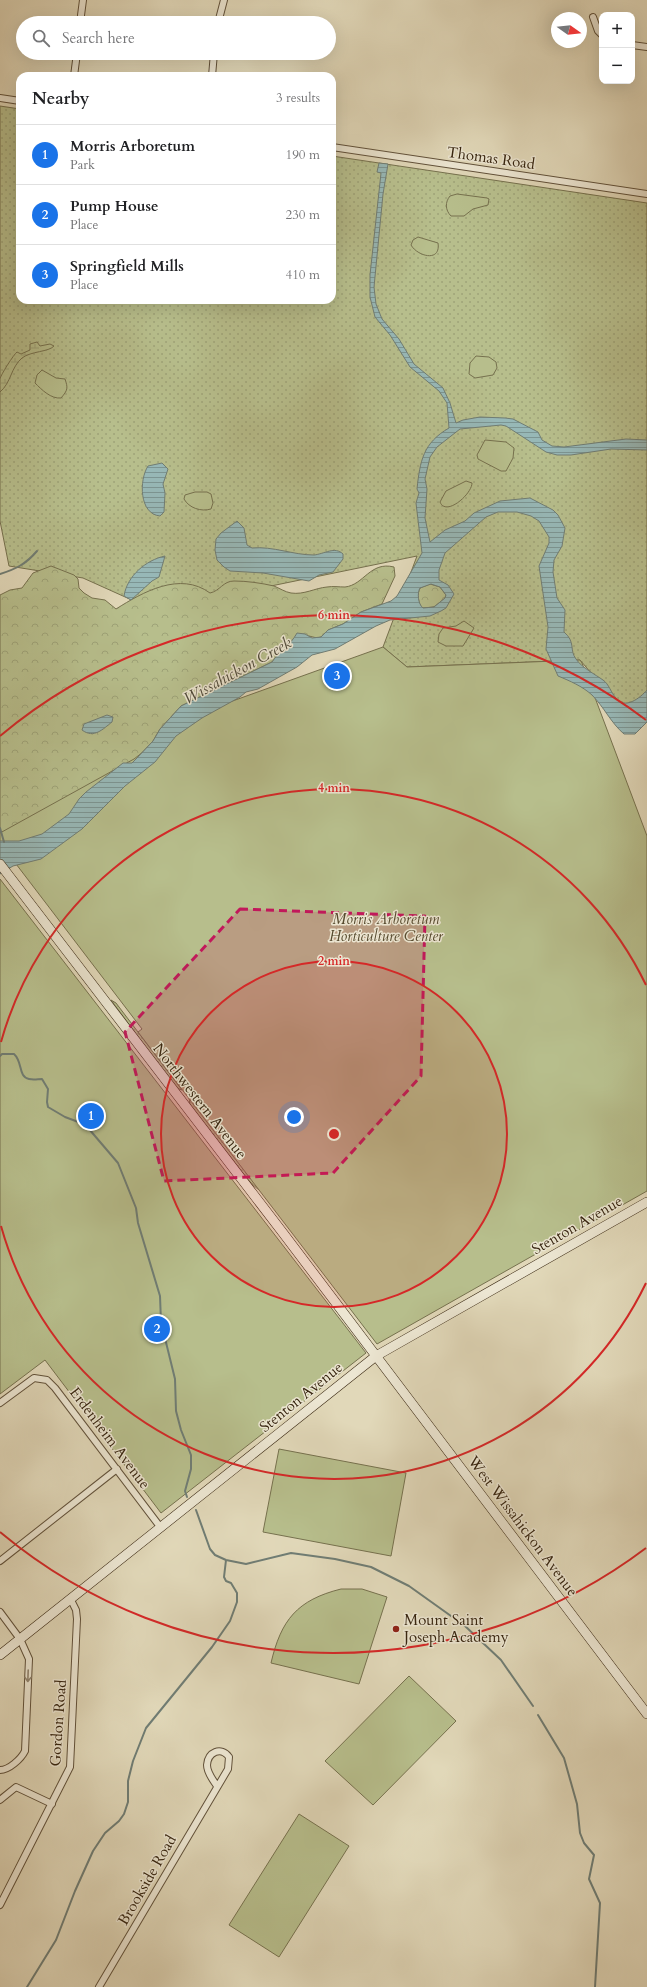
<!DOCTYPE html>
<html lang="en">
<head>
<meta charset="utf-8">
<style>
	:root { --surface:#fff; --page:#f2f2f2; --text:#202124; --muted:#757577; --line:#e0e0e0; --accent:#1a73e8 }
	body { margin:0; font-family:Cardo,serif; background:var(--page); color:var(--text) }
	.controls { position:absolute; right:12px; top:12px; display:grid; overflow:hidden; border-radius:8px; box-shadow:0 4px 16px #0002 }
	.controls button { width:36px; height:36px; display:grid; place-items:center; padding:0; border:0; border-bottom:1px solid var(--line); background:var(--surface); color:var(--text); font:20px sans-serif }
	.compass { position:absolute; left:551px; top:12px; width:36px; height:36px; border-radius:50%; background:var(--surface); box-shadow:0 4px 16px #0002; rotate:105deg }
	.you { position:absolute; left:294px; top:1117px; width:14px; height:14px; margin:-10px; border:3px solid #fff; border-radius:50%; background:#1a73e8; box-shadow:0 0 0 6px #1a73e833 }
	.badge { display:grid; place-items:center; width:26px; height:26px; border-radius:50%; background:var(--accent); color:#fff; font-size:13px; font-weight:700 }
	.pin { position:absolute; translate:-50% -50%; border:2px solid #fff; box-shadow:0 1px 4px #0006 }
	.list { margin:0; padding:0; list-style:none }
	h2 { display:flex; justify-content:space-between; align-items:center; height:52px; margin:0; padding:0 16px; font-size:17px }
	h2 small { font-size:13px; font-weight:400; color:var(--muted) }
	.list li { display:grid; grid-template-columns:26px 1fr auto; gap:12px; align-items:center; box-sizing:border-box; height:60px; padding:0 16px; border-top:1px solid var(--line) }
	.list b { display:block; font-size:15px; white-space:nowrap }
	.list p { margin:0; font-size:13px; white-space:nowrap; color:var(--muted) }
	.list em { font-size:13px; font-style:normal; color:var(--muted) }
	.icon { flex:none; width:22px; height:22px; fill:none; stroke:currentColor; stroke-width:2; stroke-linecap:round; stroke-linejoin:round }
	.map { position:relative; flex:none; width:647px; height:1987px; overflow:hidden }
	.search { position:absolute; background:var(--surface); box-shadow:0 4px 16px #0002; left:16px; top:16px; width:320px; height:44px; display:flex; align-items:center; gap:10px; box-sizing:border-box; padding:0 14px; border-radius:22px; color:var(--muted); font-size:15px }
	.panel { position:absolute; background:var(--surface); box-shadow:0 4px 16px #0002; left:16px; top:72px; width:320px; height:232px; border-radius:12px }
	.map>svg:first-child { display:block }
	.grass { fill:url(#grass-dots); stroke:#76714e }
	.forest { fill:url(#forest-crowns); stroke:#76714e }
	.wetland { fill:url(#wetland-marsh); stroke:#76714e }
	.park { fill:#b7be8c; stroke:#76714e }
	.water { fill:url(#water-rules); stroke:#707d74; fill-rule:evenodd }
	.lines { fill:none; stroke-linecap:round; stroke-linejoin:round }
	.stream { stroke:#707d74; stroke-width:2 }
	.street-casing { stroke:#61513a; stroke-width:8 }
	.secondary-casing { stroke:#36240f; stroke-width:10 }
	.street { stroke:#ece6d2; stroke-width:6 }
	.secondary { stroke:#ece6d2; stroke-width:9 }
	.oneway { stroke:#918570 }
	.marked { fill:#c2185b; fill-opacity:0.2; stroke:#c2185b; stroke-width:3; stroke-dasharray:8 5; stroke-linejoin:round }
	.ring { fill:none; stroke:#d62828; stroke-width:2 }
	.poi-dot { fill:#8f2418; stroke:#ece6d2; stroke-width:1.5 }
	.labels { text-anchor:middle; stroke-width:3; stroke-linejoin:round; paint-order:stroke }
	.street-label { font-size:15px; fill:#36240f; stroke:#ece6d2 }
	.park-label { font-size:15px; font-style:italic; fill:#564a2e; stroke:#ece6d2 }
	.poi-label { font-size:15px; fill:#36240f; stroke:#ece6d2; text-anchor:start }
	.water-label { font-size:16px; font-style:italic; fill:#4e4939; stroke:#ece6d2 }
	.centre { fill:#d62828; stroke:#ece6d2; stroke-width:2 }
	.ring-label { font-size:12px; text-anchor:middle; font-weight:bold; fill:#d62828; stroke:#ece6d2; stroke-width:3; stroke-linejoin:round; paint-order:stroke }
</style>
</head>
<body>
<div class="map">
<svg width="647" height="1987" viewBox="0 0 647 1987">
	<defs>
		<pattern id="grass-dots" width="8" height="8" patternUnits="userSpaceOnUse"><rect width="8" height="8" fill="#b7be8c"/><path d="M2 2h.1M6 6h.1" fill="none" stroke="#9ea378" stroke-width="1.8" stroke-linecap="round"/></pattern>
		<pattern id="forest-crowns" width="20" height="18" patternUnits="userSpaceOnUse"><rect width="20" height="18" fill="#b7be8c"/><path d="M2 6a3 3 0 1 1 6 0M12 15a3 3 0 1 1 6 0" fill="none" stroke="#9ea378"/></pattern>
		<pattern id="wetland-marsh" width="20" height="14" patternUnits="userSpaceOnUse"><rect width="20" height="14" fill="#b7be8c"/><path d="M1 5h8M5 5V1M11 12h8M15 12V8" fill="none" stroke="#9ea378"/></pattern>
		<pattern id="water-rules" width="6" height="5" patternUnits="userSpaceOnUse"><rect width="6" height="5" fill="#97b8b7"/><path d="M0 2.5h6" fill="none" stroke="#7c9593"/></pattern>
	</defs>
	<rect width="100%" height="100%" fill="#e1d8b9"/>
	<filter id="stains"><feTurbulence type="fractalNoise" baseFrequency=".005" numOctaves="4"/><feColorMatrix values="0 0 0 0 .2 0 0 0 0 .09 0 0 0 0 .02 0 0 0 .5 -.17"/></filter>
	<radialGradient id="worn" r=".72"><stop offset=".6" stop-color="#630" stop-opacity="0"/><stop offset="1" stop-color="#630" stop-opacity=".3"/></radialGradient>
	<path class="grass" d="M 0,106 L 20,109 L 20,300 L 332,300 L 332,156 L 647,203 L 647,716 L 627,715 L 580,660 L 407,667 L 383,647 L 417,556 L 154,610 L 83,578 L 9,566 L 0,521 Z
		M 111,1000 L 116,1003 L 182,1090 L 176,1088 Z
		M 189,1098 L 264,1193 C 247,1186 203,1122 190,1105 Z"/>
	<path class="forest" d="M 51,566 L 74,575 L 78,579 L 79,588 L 84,593 L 92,598 L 105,600 L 116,609 C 143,592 180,571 210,593 C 220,591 223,581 234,581 C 247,581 261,583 274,586 C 279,588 285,592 291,593 C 304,595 315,588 327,587 C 333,586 339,587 345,587 C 364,585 370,561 394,567 L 395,576 L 382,604 L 361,612 L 343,624 L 328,630 L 321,637 L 317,638 L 309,636 L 293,640 L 272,662 L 262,667 L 181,706 L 160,729 L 153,741 L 136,759 L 0,841 L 0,595 L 10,590 L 22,588 L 33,573 Z
		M 430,584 L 440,587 L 446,595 L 445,598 L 434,607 L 422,608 C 418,604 417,593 420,588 Z"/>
	<path class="wetland" d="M 37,342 L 40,346 L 50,344 L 54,346 C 49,352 31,351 22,358 C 11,367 11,383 0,392 C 0,388 0,383 0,379 C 0,376 14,354 17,352 L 21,354 L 30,350 L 30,344 Z"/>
	<path class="park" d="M 457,194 L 487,198 L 489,199 L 488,205 L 473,209 L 464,216 L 451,216 C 445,210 445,202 450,196 Z
		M 418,237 L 438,243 C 441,263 417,256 411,245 L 413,240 Z
		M 476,356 L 489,357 L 496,362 L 497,368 L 493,375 L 475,378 L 469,374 L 470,363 Z
		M 42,370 L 56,378 L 65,379 C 68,388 68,390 61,398 C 51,399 42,390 35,383 L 37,375 Z
		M 485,440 L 506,442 L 514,448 L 513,458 L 506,471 L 501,471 L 478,459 L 477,455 Z
		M 466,481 L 472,483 C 472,494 446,517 440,502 L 446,491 Z
		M 195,492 L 207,492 L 211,494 L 213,503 L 211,509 C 201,512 189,508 184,499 L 185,495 Z
		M 464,621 L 474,628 L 463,646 L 446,646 L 438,642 L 439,634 L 443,628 L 456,626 Z
		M 383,647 L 407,667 L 580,660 L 582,663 L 647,836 L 647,1191 L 377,1344 L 138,1032 L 142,1029 L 0,843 L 0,833 L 134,759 L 188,717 Z
		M 0,879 L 366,1353 L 161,1513 L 45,1360 L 0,1394 Z
		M 279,1449 L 406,1473 L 391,1556 L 263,1532 Z
		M 341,1589 L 362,1589 L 387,1597 L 359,1684 L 271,1663 C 281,1620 297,1600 341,1589 Z
		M 409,1676 L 456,1721 L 373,1805 L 325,1761 Z
		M 299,1814 L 349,1846 L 279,1957 L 229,1925 Z"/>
	<path class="water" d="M 379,163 L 388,164 L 383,194 L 374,287 L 376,304 L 382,319 L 399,339 L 414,364 L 443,388 L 450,403 L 456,423 L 463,420 L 480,417 L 505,418 L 513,419 L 538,432 L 542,440 L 552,446 L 564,447 L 626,439 L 647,440 L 647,450 L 611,449 L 571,455 L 557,455 L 546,452 L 506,426 L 501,425 L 460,429 L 437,447 L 430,457 L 425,479 L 427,489 L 425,518 L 430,542 L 445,530 L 465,521 L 474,513 L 500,501 L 530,498 L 553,510 L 558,515 L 565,528 L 562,546 L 554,560 L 553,572 L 557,598 L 565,610 L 564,632 C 576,642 569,650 576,659 C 581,667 596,675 603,680 C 609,684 611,693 616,698 C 625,710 640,698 647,690 L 647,722 L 635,734 L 624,734 C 611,723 604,707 592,695 C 582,686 570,681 558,676 L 546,649 L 548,627 L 539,566 L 549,543 L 549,537 L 539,521 L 531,516 L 517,512 L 498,512 L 486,517 L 445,553 L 439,570 L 439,580 L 448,585 L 454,594 L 446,608 L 441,611 L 430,616 L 390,620 L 376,626 L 335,649 L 312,655 L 297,667 L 258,689 L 246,692 L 240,697 L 202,718 L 176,736 L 155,762 L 125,786 L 82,829 L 41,859 L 13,866 L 0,874 L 0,841 L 19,841 L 42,834 L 69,814 L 79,799 L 86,792 L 123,763 L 132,763 L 136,759 L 153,741 L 160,729 L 181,706 L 272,662 C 279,651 290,646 297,633 L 305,634 L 312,638 L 321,637 L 328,630 L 343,624 L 361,612 L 391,601 L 397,596 L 422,553 L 416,503 L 419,493 L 417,489 C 420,461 423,443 449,428 L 447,403 L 439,391 L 410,367 L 390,335 L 375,317 L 370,297 L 370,275 L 381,173 L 377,172 ZM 431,584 L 440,587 L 446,595 L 445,598 L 434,607 L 423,608 C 418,604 417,593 420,588 Z
		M 162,463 L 168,469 L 163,484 L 165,493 L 164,512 L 160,516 C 139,514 139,480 148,466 Z
		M 237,521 L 244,528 L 247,545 L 252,548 C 273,546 293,555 314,555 C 324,554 335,546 343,554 L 343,559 L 333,572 L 319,575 L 309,581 L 263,573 L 230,571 L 224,567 L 217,560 L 215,550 L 216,539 L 221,533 Z
		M 165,556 L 159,577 L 152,581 L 131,600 L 124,596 C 127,576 146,560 165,556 Z
		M 107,715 L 113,717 L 112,722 C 103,729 94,739 82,730 L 84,724 Z"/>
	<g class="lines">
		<path class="stream" d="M 0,574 C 16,569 26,564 37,551
			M 0,828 L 4,842
			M 0,1056 L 2,1054 L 14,1054 C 23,1062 18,1077 29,1079 C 34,1080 38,1079 42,1079 L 48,1089 L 47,1102 L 48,1107 L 65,1117 L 81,1123 L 89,1129 L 118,1163 L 136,1208 L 138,1223 L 160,1296 L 161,1322 L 175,1379 L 176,1411 L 181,1430 L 191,1455 L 191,1469 L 185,1491 L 187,1497
			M 196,1510 L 210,1549 L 215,1555 L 226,1560 L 246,1564 L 291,1553 L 335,1559 L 371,1567 L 409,1586 L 465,1626 L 501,1660 L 533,1706
			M 538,1715 L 564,1758 L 577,1804 L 580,1833 L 584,1843 L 594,1855 L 589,1879 L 600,1903 L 595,1987
			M 27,1987 L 56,1940 L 75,1891 L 93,1851 L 105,1833 L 119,1821 L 124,1814 L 128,1802 L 128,1781 L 133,1761 L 146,1728 L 212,1647 L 230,1621 L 237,1602 L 237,1593 L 231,1583 L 226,1581 L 224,1577 L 226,1560"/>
		<defs>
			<path id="street" d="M 593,17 L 598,31 L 602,35
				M 80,23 L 83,0
				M 218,23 L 224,0
				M 632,45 L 647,47
				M 74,76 L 77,53
				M 212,76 L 214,53
				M 0,98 L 20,101
				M 332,147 L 647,194
				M 0,1403 L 34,1378 L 47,1380 L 55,1388 L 161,1528
				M 0,1561 L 117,1469
				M 0,1612 L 20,1639 L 29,1659 L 25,1751 C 21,1759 9,1770 0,1770
				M 0,1800 L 16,1787 L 52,1804
				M 0,1905 L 70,1767 L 77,1619 L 76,1610 L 71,1600
				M 99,1987 L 228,1769 L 229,1757 C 221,1746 208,1752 207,1765 C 207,1773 213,1780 217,1786"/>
			<path id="secondary" d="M 0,864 L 283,1233 L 647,1714
				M 0,1655 L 376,1356 L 647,1202"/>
		</defs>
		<use href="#street" class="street-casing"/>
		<use href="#secondary" class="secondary-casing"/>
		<use href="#street" class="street"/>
		<use href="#secondary" class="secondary"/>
	</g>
	<defs><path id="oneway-shaft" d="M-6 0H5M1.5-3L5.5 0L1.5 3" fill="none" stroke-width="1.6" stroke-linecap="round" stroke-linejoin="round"/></defs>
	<use class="oneway" href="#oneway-shaft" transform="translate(28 1676) rotate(92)"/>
	<path class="marked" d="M 240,909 L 425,916 L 421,1076 L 333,1173 L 164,1181 L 125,1032 Z"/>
	<circle cx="334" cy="1134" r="173" fill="#d62828" fill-opacity=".12"/>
	<g class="ring">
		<circle cx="334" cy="1134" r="173"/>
		<path d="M646 1283A346 346 0 0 1 1 1226M1 1042A346 346 0 0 1 646 985"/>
		<path d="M646 1548A519 519 0 0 1 0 1532M0 736A519 519 0 0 1 646 720"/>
	</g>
	<circle class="poi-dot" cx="396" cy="1629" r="4"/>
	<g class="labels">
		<g class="street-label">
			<text transform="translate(491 158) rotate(8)" y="5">Thomas Road</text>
			<text transform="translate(200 1101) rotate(52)" y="5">Northwestern Avenue</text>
			<text transform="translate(577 1225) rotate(-30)" y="5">Stenton Avenue</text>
			<text transform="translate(301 1397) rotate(-39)" y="5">Stenton Avenue</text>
			<text transform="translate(110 1438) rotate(53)" y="5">Erdenheim Avenue</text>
			<text transform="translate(523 1526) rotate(53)" y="5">West Wissahickon Avenue</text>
			<text transform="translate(58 1723) rotate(-86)" y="5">Gordon Road</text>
			<text transform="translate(147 1880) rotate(-60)" y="5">Brookside Road</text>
		</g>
		<g class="park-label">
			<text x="386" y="924">Morris Arboretum<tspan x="386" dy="17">Horticulture Center</tspan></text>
		</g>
		<g class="poi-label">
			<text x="404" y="1625">Mount Saint<tspan x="404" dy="17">Joseph Academy</tspan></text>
		</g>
		<g class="water-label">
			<text transform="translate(237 670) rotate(-29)" y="6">Wissahickon Creek</text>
		</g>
	</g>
	<circle cx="334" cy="1134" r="6" class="centre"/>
	<g class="ring-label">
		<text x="334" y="619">6 min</text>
		<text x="334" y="792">4 min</text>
		<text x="334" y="965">2 min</text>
	</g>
	<rect width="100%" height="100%" filter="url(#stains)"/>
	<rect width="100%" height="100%" fill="url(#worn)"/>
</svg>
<div class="controls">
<button>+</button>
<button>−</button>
</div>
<svg class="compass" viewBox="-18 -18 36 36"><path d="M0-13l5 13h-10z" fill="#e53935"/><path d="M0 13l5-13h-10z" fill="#757577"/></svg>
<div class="you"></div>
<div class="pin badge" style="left:91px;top:1116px">1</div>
<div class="pin badge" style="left:157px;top:1329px">2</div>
<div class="pin badge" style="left:337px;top:676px">3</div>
<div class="search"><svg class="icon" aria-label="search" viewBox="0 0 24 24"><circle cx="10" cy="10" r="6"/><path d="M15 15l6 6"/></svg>Search here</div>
<section class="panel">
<h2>Nearby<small>3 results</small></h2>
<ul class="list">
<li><span class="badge">1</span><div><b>Morris Arboretum</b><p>Park</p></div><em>190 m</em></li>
<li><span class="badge">2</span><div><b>Pump House</b><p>Place</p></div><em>230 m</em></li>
<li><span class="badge">3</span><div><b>Springfield Mills</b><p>Place</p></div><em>410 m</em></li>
</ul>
</section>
</div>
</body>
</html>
